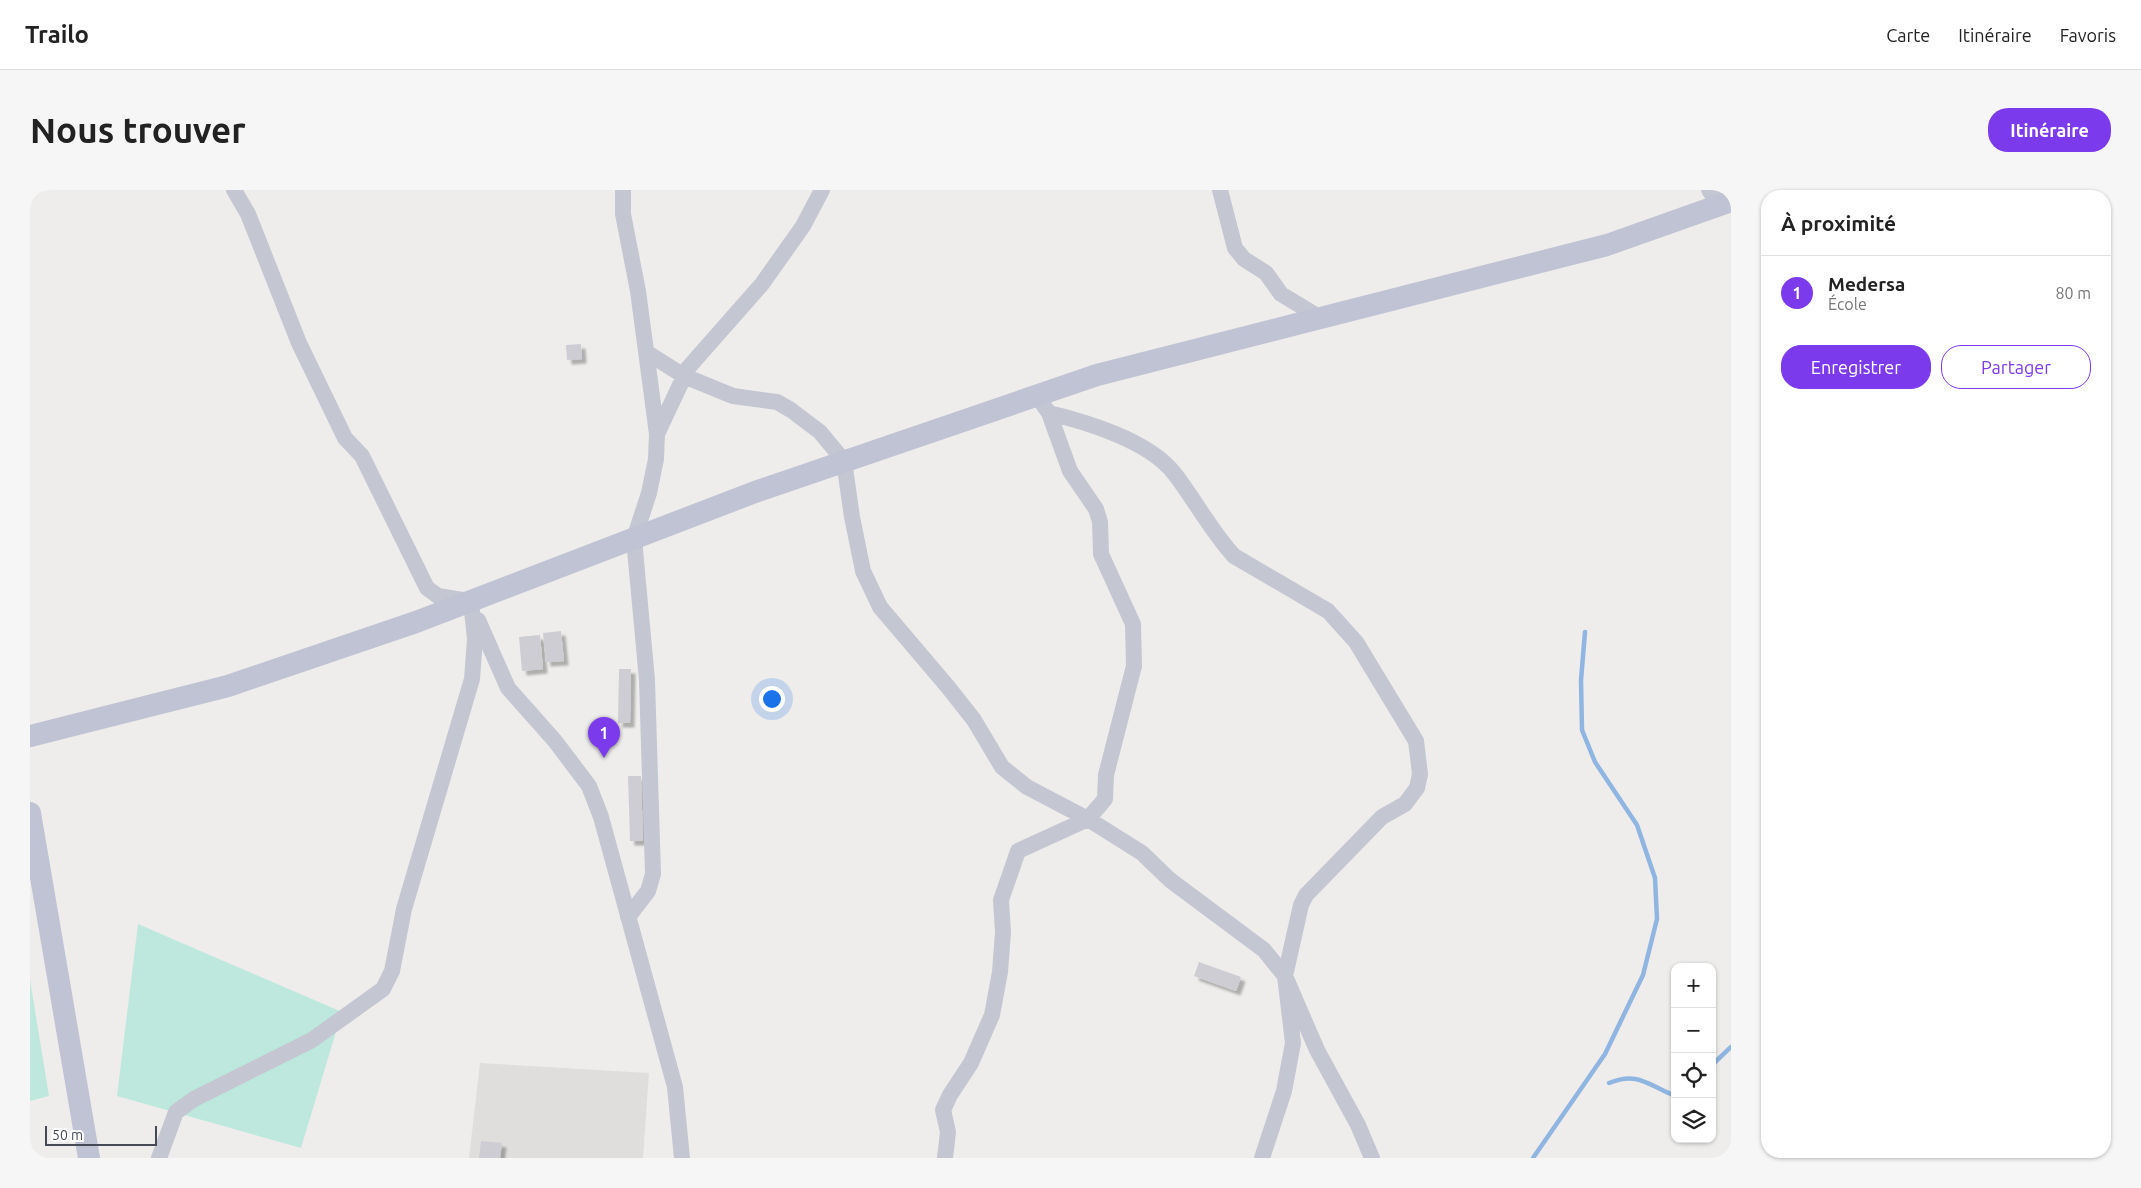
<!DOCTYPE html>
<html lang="fr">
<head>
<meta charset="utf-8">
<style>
	:root { --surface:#fff; --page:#f6f6f6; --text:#222; --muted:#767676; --line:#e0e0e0; --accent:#7c3aed }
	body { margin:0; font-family:Ubuntu,sans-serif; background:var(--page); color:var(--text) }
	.controls { position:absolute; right:15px; bottom:15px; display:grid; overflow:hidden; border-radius:10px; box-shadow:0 1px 4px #0004 }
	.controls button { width:45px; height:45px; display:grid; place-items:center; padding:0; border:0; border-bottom:1px solid var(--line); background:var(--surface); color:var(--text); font:25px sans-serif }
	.scale { position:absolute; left:15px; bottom:12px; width:112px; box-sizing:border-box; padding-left:5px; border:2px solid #464a57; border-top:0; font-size:14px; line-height:18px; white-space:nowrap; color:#464a57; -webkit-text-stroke:4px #fff; paint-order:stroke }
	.you { position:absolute; left:741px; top:508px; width:18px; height:18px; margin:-12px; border:4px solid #fff; border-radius:50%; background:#1a73e8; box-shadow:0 0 0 8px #1a73e833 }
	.badge { display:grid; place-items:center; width:32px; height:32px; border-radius:50%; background:var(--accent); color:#fff; font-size:16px; font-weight:700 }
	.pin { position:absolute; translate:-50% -41px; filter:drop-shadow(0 1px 2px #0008) }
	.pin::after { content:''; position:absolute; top:26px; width:18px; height:15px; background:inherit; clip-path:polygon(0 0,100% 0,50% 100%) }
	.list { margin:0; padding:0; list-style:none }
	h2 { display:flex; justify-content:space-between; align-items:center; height:65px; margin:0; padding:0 20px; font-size:21px }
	h2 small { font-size:16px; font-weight:400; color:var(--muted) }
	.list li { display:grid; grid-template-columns:32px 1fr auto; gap:15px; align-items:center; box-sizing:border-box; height:75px; padding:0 20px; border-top:1px solid var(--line) }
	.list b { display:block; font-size:19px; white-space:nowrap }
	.list p { margin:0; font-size:16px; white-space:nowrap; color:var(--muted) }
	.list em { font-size:16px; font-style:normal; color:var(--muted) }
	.actions { display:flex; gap:10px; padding:15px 20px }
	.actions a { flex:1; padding:11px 0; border:1px solid var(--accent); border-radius:20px; text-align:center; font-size:18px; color:var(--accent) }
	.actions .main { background:var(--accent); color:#fff }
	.icon { flex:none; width:28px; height:28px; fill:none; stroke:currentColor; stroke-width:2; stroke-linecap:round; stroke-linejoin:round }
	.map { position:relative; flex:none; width:1701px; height:968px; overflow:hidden; border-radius:20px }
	header { display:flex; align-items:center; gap:30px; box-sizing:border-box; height:70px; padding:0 25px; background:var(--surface); border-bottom:1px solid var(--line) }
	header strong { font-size:24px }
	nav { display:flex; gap:28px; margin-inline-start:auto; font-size:18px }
	.intro { display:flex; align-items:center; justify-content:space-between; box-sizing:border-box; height:120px; padding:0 30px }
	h1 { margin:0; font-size:35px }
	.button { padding:12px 22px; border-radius:20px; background:var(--accent); color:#fff; font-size:18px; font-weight:700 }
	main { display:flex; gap:30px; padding:0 30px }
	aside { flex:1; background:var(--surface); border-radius:20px; box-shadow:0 1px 4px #0004 }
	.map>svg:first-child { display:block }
	.education { fill:#dfdedd }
	.green { fill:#bee8dd }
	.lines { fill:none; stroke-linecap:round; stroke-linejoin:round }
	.stream { stroke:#90b5e0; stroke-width:4.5 }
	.building { fill:#cdcdd3; filter:url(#shadow) }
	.street { stroke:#c4c6d2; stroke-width:16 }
	.secondary { stroke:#c0c3d3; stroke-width:22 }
</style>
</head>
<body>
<header>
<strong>Trailo</strong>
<nav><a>Carte</a><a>Itinéraire</a><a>Favoris</a></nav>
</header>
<div class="intro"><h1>Nous trouver</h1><a class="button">Itinéraire</a></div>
<main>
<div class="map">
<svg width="1701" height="968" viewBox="0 0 1701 968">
	<defs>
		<filter id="shadow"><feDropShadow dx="4.5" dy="4.5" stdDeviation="1" flood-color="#0004"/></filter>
	</defs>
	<rect width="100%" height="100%" fill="#eeedec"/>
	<path class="education" d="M 450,873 L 619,883 L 613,968 L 439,968 Z"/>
	<path class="green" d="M 108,734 L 312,822 L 271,958 L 87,906 Z
		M 0,790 L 19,906 L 0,911 Z"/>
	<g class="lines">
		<path class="stream" d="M 1682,875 L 1701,857
			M 1579,893 C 1606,882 1616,893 1641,904 L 1645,903
			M 1503,968 L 1575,864 L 1613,785 L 1627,729 L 1625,688 L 1607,635 L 1565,572 L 1552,540 L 1551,490 L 1555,442"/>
	</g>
	<path class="building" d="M 551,154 L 552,169 L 537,170 L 536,155 Z
		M 531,441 L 534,471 L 516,472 L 513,443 Z
		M 510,445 L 513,479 L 492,481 L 489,447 Z
		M 589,479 L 601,479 L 600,533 L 588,533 Z
		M 598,586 L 611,586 L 613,651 L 600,651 Z
		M 1169,772 L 1211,787 L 1206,801 L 1164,786 Z
		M 451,951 L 472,953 L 470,968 L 449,968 Z"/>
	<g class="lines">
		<path class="street" d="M 204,0 L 218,24 L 269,153 L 315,248 L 332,266 L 397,398 L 408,406 L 438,411
			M 593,0 L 593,24 L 608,101 L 627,244 L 626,269 L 619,303 L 604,349 L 617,490 L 623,684 L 618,701 L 598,727
			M 1190,0 L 1205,58 L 1214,69 L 1236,83 L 1251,104 L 1289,127
			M 1679,0 L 1690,15
			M 616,162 L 654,186 L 703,206 L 747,212 L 761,220 L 790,242 L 814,271 L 822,327 L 833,381 L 850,417 L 918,497 L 944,530 L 972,577 L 997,597 L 1058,629 L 1112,663 L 1140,690 L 1234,760 L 1255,786 L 1287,860 L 1328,935 L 1342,968
			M 1007,206 L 1019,223 C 1057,232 1119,251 1144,283 C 1165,310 1181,341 1204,366 L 1298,421 L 1326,452 L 1386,551 L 1390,584 L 1387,598 L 1375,614 L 1352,627 L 1276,705 L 1271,715 L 1255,786 L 1263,853 L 1254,901 L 1232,968
			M 627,244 L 658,178 L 732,94 L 773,36 L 792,0
			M 448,430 L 478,498 L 525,551 L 559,596 L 571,627 L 645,897 L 652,968
			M 129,968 L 146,922 L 164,909 L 282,850 L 353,799 L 362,781 L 374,719 L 442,489 L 445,449 L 441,412
			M 915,968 L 918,942 L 913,920 L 920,905 L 941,873 L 962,825 L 970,782 L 973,742 L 971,710 L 988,661 L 1058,629 L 1075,609 L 1076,585 L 1104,476 L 1103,434 L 1071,364 L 1070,332 L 1066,319 L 1040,281 L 1019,223"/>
		<path class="secondary" d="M 0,546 L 198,496 L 386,432 L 725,302 L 1067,185 L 1577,55 L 1701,11
			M 0,623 L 59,968"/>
	</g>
</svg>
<div class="controls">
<button>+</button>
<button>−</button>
<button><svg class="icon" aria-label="locate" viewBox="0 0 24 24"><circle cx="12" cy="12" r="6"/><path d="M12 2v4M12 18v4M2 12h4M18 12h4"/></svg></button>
<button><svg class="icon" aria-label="layers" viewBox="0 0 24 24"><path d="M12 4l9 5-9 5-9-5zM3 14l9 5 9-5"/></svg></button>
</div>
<div class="scale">50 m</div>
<div class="you"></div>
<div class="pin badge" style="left:574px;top:568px">1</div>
</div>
<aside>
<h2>À proximité<small></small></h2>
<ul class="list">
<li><span class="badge">1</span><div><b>Medersa</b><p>École</p></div><em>80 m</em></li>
</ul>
<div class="actions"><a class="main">Enregistrer</a><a>Partager</a></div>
</aside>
</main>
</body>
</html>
